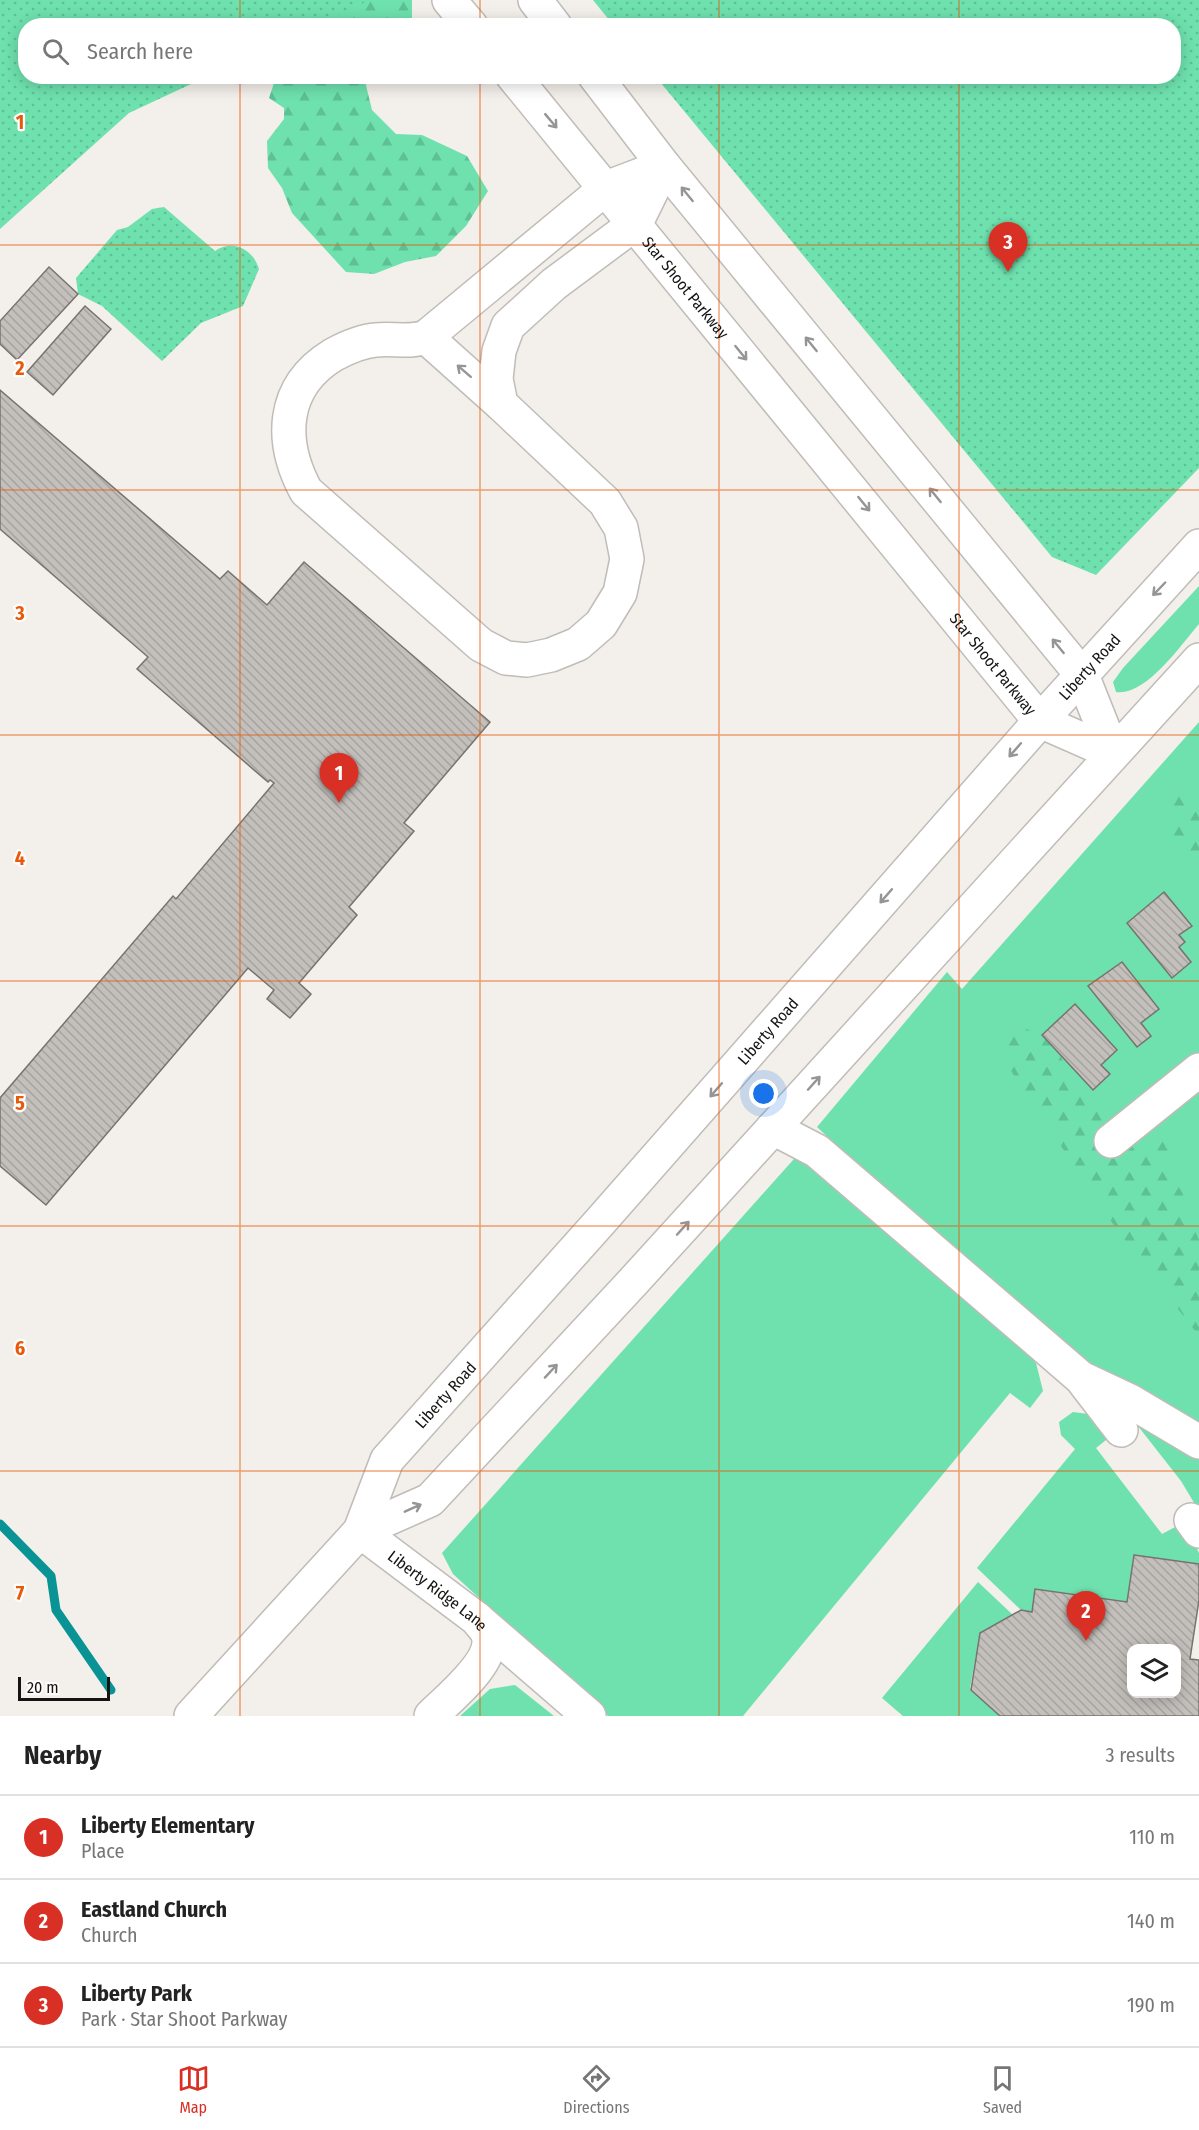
<!DOCTYPE html>
<html lang="en">
<head>
<meta charset="utf-8">
<style>
	:root { --surface:#fff; --page:#f6f6f6; --text:#222; --muted:#767676; --line:#e0e0e0; --accent:#d93025 }
	body { margin:0; font-family:"Fira Sans Condensed",sans-serif; background:var(--page); color:var(--text) }
	.controls { position:absolute; right:18px; bottom:18px; display:grid; overflow:hidden; border-radius:12px; box-shadow:0 3px 15px #0003 }
	.controls button { width:54px; height:54px; display:grid; place-items:center; padding:0; border:0; border-bottom:2px solid var(--line); background:var(--surface); color:var(--text); font:30px sans-serif }
	.scale { position:absolute; left:18px; bottom:15px; width:92px; box-sizing:border-box; padding-left:6px; border:3px solid #151412; border-top:0; font-size:16px; line-height:21px; white-space:nowrap; color:#151412; -webkit-text-stroke:4px #fefdfb; paint-order:stroke }
	.you { position:absolute; left:764px; top:1094px; width:21px; height:21px; margin:-15px; border:4px solid #fff; border-radius:50%; background:#1a73e8; box-shadow:0 0 0 9px #1a73e833 }
	.badge { display:grid; place-items:center; width:39px; height:39px; border-radius:50%; background:var(--accent); color:#fff; font-size:20px; font-weight:700 }
	.pin { position:absolute; translate:-50% -50px; filter:drop-shadow(0 2px 3px #0008) }
	.pin::after { content:''; position:absolute; top:32px; width:21px; height:18px; background:inherit; clip-path:polygon(0 0,100% 0,50% 100%) }
	.list { margin:0; padding:0; list-style:none }
	h2 { display:flex; justify-content:space-between; align-items:center; height:78px; margin:0; padding:0 24px; font-size:26px }
	h2 small { font-size:20px; font-weight:400; color:var(--muted) }
	.list li { display:grid; grid-template-columns:39px 1fr auto; gap:18px; align-items:center; box-sizing:border-box; height:84px; padding:0 24px; border-top:2px solid var(--line) }
	.list b { display:block; font-size:22px; white-space:nowrap }
	.list p { margin:0; font-size:20px; white-space:nowrap; color:var(--muted) }
	.list em { font-size:20px; font-style:normal; color:var(--muted) }
	.icon { flex:none; width:33px; height:33px; fill:none; stroke:currentColor; stroke-width:2; stroke-linecap:round; stroke-linejoin:round }
	.map { position:relative; flex:none; width:1199px; height:1716px; overflow:hidden }
	.search { position:absolute; background:var(--surface); box-shadow:0 3px 15px #0003; left:18px; right:18px; top:18px; height:66px; display:flex; align-items:center; gap:15px; box-sizing:border-box; padding:0 21px; border-radius:24px; color:var(--muted); font-size:22px }
	.sheet { height:330px; background:var(--surface) }
	nav { display:flex; justify-content:space-around; align-items:center; box-sizing:border-box; height:84px; border-top:2px solid var(--line); background:var(--surface); font-size:16px; color:var(--muted) }
	nav a { display:grid; justify-items:center; gap:3px }
	nav .on { color:var(--accent) }
	.map>svg:first-child { display:block }
	.grass { fill:#6ee1ae }
	.forest { fill:url(#forest-firs) }
	.park { fill:url(#park-dots) }
	.lines { fill:none; stroke-linecap:round; stroke-linejoin:round }
	.stream { stroke:#099394; stroke-width:9 }
	.building { fill:url(#building-back-hatch); stroke:#77736f; stroke-width:1.5; fill-rule:evenodd }
	.minor-casing { stroke:#c0bcb7; stroke-width:36 }
	.major-casing { stroke:#c0bcb7; stroke-width:36 }
	.minor { stroke:#fff; stroke-width:33 }
	.major { stroke:#fff; stroke-width:33 }
	.oneway { stroke:#969594 }
	.grid { fill:none; stroke:#e8590c; stroke-width:1.5; stroke-opacity:0.55 }
	.labels { text-anchor:middle; stroke-width:4.5; stroke-linejoin:round; paint-order:stroke }
	.street-label { font-size:16px; fill:#151412; stroke:#fefdfb }
	.grid-label { font-size:20px; text-anchor:middle; font-weight:bold; fill:#e8590c; stroke:#fefdfb; stroke-width:4.5; stroke-linejoin:round; paint-order:stroke }
</style>
</head>
<body>
<div class="map">
<svg width="1199" height="1716" viewBox="0 0 1199 1716">
	<defs>
		<pattern id="forest-firs" width="22" height="20" patternUnits="userSpaceOnUse" patternTransform="scale(1.5)"><rect width="22" height="20" fill="#6ee1ae"/><path d="M5 1l3.5 6h-7zM16 11l3.5 6h-7z" fill="#5ec095"/></pattern>
		<pattern id="park-dots" width="8" height="8" patternUnits="userSpaceOnUse" patternTransform="scale(1.5)"><rect width="8" height="8" fill="#6ee1ae"/><path d="M2 2h.1M6 6h.1" fill="none" stroke="#5ec095" stroke-width="1.8" stroke-linecap="round"/></pattern>
		<pattern id="building-back-hatch" width="6" height="6" patternUnits="userSpaceOnUse" patternTransform="scale(1.5)"><rect width="6" height="6" fill="#c3bfbb"/><path d="M-1 5l2 2M0 0l6 6M5-1l2 2" fill="none" stroke="#a7a3a0"/></pattern>
	</defs>
	<rect width="100%" height="100%" fill="#f3efea"/>
	<path class="grass" d="M 1199,586 L 1199,624 C 1180,646 1146,696 1116,692 L 1113,682 L 1123,668 Z
		M 1199,722 L 1199,1437 L 1105,1374 L 972,1272 L 817,1127 L 947,972 L 962,989 Z
		M 802,1150 L 1016,1337 L 1036,1363 L 1043,1391 L 1030,1408 L 1010,1393 L 743,1716 L 608,1716 L 453,1574 L 442,1553 Z
		M 1073,1412 L 1096,1415 L 1111,1436 L 1096,1448 L 1162,1534 L 1177,1526 L 1187,1527 L 1199,1553 L 1199,1564 L 1134,1555 L 1127,1602 L 1032,1612 L 1021,1610 L 977,1568 L 1075,1449 L 1061,1435 L 1059,1422 Z
		M 1127,1412 L 1147,1422 L 1199,1460 L 1199,1511 L 1181,1481 Z
		M 978,1582 L 1013,1615 L 980,1633 L 970,1688 L 1000,1716 L 903,1716 L 882,1698 Z
		M 515,1685 L 554,1716 L 460,1716 L 490,1689 Z"/>
	<path class="forest" d="M 126,0 L 412,0 L 412,19 L 388,26 L 157,25 Z
		M 276,77 L 364,77 L 372,110 L 396,134 L 422,135 L 467,156 L 488,191 L 466,226 L 436,256 L 405,262 L 374,274 L 346,272 L 292,213 L 282,188 L 268,168 L 267,141 L 284,119 L 284,108 L 269,98 Z
		M 1179,795 L 1199,798 L 1199,853 L 1196,855 C 1190,851 1180,847 1177,841 C 1168,826 1169,808 1179,795 Z
		M 1022,1028 L 1053,1037 L 1066,1069 L 1102,1115 L 1118,1123 L 1139,1142 L 1151,1136 L 1170,1143 L 1165,1165 L 1183,1194 L 1188,1215 L 1199,1240 L 1199,1336 L 1117,1230 L 1011,1071 L 1007,1038 Z"/>
	<path class="park" d="M 0,0 L 370,0 L 315,25 L 26,26 L 26,76 L 206,77 L 129,113 L 0,229 Z
		M 593,0 L 1199,0 L 1199,468 L 1096,575 L 1052,557 L 656,77 L 1174,76 L 1174,26 L 614,26 Z
		M 164,207 L 215,251 C 233,239 253,249 259,269 L 243,306 L 201,323 L 162,361 L 102,306 L 78,294 L 76,278 L 117,230 L 128,227 L 152,209 Z"/>
	<g class="lines">
		<path class="stream" d="M 0,1524 L 51,1576 L 56,1610 L 111,1690"/>
	</g>
	<path class="building" d="M 49,267 L 78,294 L 17,360 L 0,344 L 0,321 Z
		M 85,306 L 111,329 L 53,395 L 27,372 Z
		M 0,390 L 220,579 L 228,571 L 267,605 L 304,562 L 490,722 L 404,823 L 414,831 L 349,907 L 357,915 L 299,983 L 311,994 L 290,1018 L 267,999 L 274,990 L 248,968 L 46,1205 L 0,1166 L 0,1098 L 173,896 L 176,899 L 274,783 L 270,780 L 268,782 L 137,669 L 148,657 L 0,529 Z
		M 1164,892 L 1192,926 L 1179,935 L 1185,942 L 1179,947 L 1191,962 L 1172,978 L 1127,923 Z
		M 1122,962 L 1159,1009 L 1141,1023 L 1151,1036 L 1137,1047 L 1088,986 Z
		M 1075,1004 L 1117,1050 L 1101,1065 L 1110,1074 L 1093,1090 L 1042,1035 Z
		M 1134,1555 L 1199,1564 L 1199,1600 L 1190,1659 L 1199,1660 L 1199,1716 L 1000,1716 L 971,1690 L 980,1633 L 1021,1610 L 1032,1612 L 1035,1589 L 1127,1602 ZM 1132,1648 L 1176,1648 L 1176,1694 L 1132,1694 Z"/>
	<g class="lines">
		<defs>
			<g id="minor">
				<path d="M 449,0 L 471,26"/>
				<path d="M 535,0 L 555,26"/>
				<path id="s1" d="M 513,76 L 1040,721 L 1113,753"/>
				<path d="M 595,76 L 664,166 L 1082,675 L 1113,753"/>
				<path d="M 664,166 L 636,223 L 554,284 L 508,326 L 499,351 L 496,379 L 501,404 L 605,502 L 621,528 L 627,559 L 620,593 L 601,624 L 578,644 L 551,655 L 527,660 L 506,658 L 481,645 L 306,491 C 279,441 281,387 333,355 C 346,348 361,341 376,340 C 393,338 409,343 426,337 L 606,188 Z"/>
				<path d="M 426,337 L 501,404"/>
				<path d="M 773,1128 L 817,1151 L 1081,1378 L 1130,1401 L 1199,1442"/>
				<path d="M 1111,1141 L 1199,1070"/>
				<path d="M 1084,1382 L 1121,1430"/>
				<path d="M 1191,1520 L 1199,1531"/>
				<path id="s2" d="M 360,1531 L 477,1619 C 480,1624 486,1629 488,1635 C 496,1661 448,1699 431,1716"/>
				<path d="M 477,1619 L 589,1716"/>
			</g>
			<g id="major">
				<path d="M 360,1531 L 430,1500 L 632,1283 L 1199,660"/>
				<path id="s3" d="M 191,1716 L 360,1531 L 387,1460 L 599,1223 L 1040,721 L 1199,546"/>
			</g>
		</defs>
		<use href="#minor" class="minor-casing"/>
		<use href="#major" class="major-casing"/>
		<use href="#minor" class="minor"/>
		<use href="#major" class="major"/>
	</g>
	<defs><path id="oneway-shaft" d="M-6 0H5M1.5-3L5.5 0L1.5 3" fill="none" stroke-width="1.6" stroke-linecap="round" stroke-linejoin="round" transform="scale(1.5)"/></defs>
	<g class="oneway">
		<use href="#oneway-shaft" transform="translate(551 121) rotate(50)"/>
		<use href="#oneway-shaft" transform="translate(687 194) rotate(-129)"/>
		<use href="#oneway-shaft" transform="translate(811 344) rotate(-129)"/>
		<use href="#oneway-shaft" transform="translate(741 353) rotate(51)"/>
		<use href="#oneway-shaft" transform="translate(464 371) rotate(-139)"/>
		<use href="#oneway-shaft" transform="translate(935 495) rotate(-129)"/>
		<use href="#oneway-shaft" transform="translate(864 504) rotate(51)"/>
		<use href="#oneway-shaft" transform="translate(1159 589) rotate(134)"/>
		<use href="#oneway-shaft" transform="translate(1058 646) rotate(-129)"/>
		<use href="#oneway-shaft" transform="translate(1015 750) rotate(131)"/>
		<use href="#oneway-shaft" transform="translate(886 896) rotate(131)"/>
		<use href="#oneway-shaft" transform="translate(814 1083) rotate(-48)"/>
		<use href="#oneway-shaft" transform="translate(716 1090) rotate(131)"/>
		<use href="#oneway-shaft" transform="translate(683 1228) rotate(-48)"/>
		<use href="#oneway-shaft" transform="translate(551 1371) rotate(-47)"/>
		<use href="#oneway-shaft" transform="translate(413 1508) rotate(-24)"/>
	</g>
	<path class="grid" d="M 240,0 L 240,26M 480,0 L 480,26M 719,0 L 719,26M 959,0 L 959,26M 240,76 L 240,1716M 480,76 L 480,1716M 719,76 L 719,1716M 959,76 L 959,1716M 0,245 L 1199,245M 0,490 L 1199,490M 0,735 L 1199,735M 0,981 L 1199,981M 0,1226 L 1199,1226M 0,1471 L 1199,1471"/>
	<g class="labels">
		<g class="street-label">
			<text dy="6" stroke="none"><textPath href="#s1" startOffset="273">Star Shoot Parkway</textPath></text>
			<text dy="6" stroke="none"><textPath href="#s1" startOffset="759">Star Shoot Parkway</textPath></text>
			<text dy="6" stroke="none"><textPath href="#s3" startOffset="1386">Liberty Road</textPath></text>
			<text dy="6" stroke="none"><textPath href="#s3" startOffset="900">Liberty Road</textPath></text>
			<text dy="6" stroke="none"><textPath href="#s3" startOffset="414">Liberty Road</textPath></text>
			<text dy="6" stroke="none"><textPath href="#s2" startOffset="98">Liberty Ridge Lane</textPath></text>
		</g>
	</g>
	<g class="grid-label">
		<text x="20" y="129">1</text>
		<text x="20" y="375">2</text>
		<text x="20" y="620">3</text>
		<text x="20" y="865">4</text>
		<text x="20" y="1110">5</text>
		<text x="20" y="1355">6</text>
		<text x="20" y="1600">7</text>
	</g>
</svg>
<div class="controls">
<button><svg class="icon" aria-label="layers" viewBox="0 0 24 24"><path d="M12 4l9 5-9 5-9-5zM3 14l9 5 9-5"/></svg></button>
</div>
<div class="scale">20 m</div>
<div class="you"></div>
<div class="pin badge" style="left:339px;top:803px">1</div>
<div class="pin badge" style="left:1086px;top:1641px">2</div>
<div class="pin badge" style="left:1008px;top:272px">3</div>
<div class="search"><svg class="icon" aria-label="search" viewBox="0 0 24 24"><circle cx="10" cy="10" r="6"/><path d="M15 15l6 6"/></svg>Search here</div>
</div>
<section class="sheet">
<h2>Nearby<small>3 results</small></h2>
<ul class="list">
<li><span class="badge">1</span><div><b>Liberty Elementary</b><p>Place</p></div><em>110 m</em></li>
<li><span class="badge">2</span><div><b>Eastland Church</b><p>Church</p></div><em>140 m</em></li>
<li><span class="badge">3</span><div><b>Liberty Park</b><p>Park · Star Shoot Parkway</p></div><em>190 m</em></li>
</ul>
</section>
<nav>
<a class="on"><svg class="icon" aria-label="map" viewBox="0 0 24 24"><path d="M3 6l6-2 6 2 6-2v14l-6 2-6-2-6 2zM9 4v14M15 6v14"/></svg>Map</a>
<a><svg class="icon" aria-label="directions" viewBox="0 0 24 24"><path d="M12 3l9 9-9 9-9-9zM9 14v-3h6M13 9l2 2-2 2"/></svg>Directions</a>
<a><svg class="icon" aria-label="saved" viewBox="0 0 24 24"><path d="M7 4h10v16l-5-4-5 4z"/></svg>Saved</a>
</nav>
</body>
</html>
